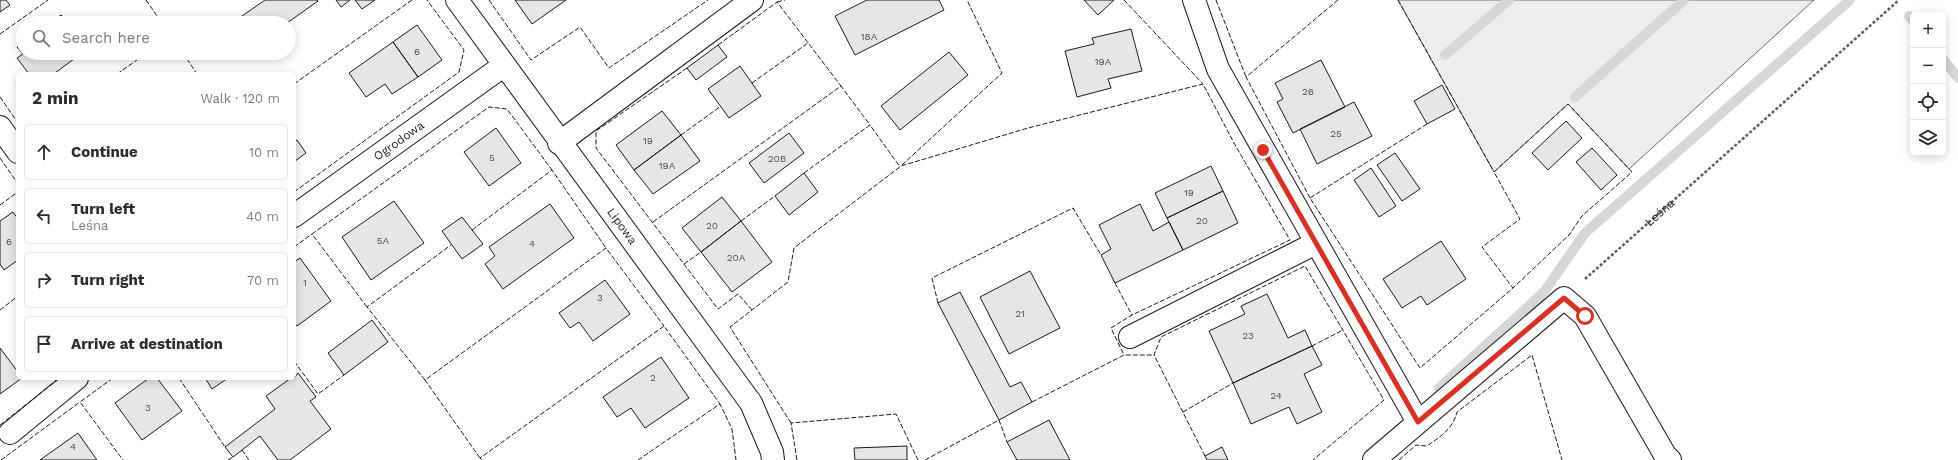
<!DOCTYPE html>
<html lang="en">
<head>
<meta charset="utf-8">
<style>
	:root { --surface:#fff; --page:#f7f7f7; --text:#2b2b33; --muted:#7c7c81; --line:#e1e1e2 }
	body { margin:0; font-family:"Work Sans",sans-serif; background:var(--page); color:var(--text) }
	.controls { position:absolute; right:12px; top:12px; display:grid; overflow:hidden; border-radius:6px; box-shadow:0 2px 10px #0003 }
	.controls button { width:36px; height:36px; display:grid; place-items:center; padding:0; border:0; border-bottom:1px solid var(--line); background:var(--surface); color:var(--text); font:20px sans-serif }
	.stop { position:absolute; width:12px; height:12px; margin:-9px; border:3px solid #d93025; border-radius:50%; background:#fff }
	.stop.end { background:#d93025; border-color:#fff; box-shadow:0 1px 4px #0008 }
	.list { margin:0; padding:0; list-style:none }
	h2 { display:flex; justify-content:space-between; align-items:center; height:52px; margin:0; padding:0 16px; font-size:17px }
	h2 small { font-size:13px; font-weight:400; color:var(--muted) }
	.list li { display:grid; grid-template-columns:26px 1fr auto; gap:12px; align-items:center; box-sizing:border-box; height:56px; margin:0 8px 8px; padding:0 8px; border:1px solid var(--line); border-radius:6px }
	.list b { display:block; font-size:15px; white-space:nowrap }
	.list p { margin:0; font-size:13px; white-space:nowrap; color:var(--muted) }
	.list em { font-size:13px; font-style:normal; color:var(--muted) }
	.icon { flex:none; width:22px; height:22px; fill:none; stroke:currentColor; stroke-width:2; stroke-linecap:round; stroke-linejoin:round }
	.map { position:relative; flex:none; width:1958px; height:460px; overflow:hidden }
	.search { position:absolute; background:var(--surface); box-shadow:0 2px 10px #0003; left:16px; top:16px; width:280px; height:44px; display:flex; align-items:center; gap:10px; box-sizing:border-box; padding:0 14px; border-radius:22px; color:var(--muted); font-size:15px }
	.panel { position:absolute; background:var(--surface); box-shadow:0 2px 10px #0003; left:16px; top:72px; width:280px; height:308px; border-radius:6px }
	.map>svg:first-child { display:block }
	.built { fill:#ededed; stroke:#6a6a6a }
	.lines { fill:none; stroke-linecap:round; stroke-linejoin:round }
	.stream { stroke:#d7d7d7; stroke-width:10 }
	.building { fill:#e6e6e6; stroke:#1a1a1a }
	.minor-casing { stroke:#1a1a1a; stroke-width:24 }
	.path { stroke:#5f5f5f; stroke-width:2.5; stroke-dasharray:3 2; stroke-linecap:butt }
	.minor { stroke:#fff; stroke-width:22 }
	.fence { stroke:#1a1a1a; stroke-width:1; stroke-dasharray:5 2; stroke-linecap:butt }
	.route { stroke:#d93025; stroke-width:5 }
	.labels { text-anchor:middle; stroke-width:3; stroke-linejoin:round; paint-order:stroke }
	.number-label { font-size:10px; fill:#4d4d4d }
	.street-label { font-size:12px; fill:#1a1a1a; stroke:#fff }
</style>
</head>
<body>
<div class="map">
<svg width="1958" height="460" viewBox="0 0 1958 460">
	<rect width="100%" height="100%" fill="#fff"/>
	<path class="built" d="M 1398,0 L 1814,0 L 1629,169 L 1568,104 L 1494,172 Z"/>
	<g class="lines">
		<path class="stream" d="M 1909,16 L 1913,21
			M 1445,55 L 1509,0
			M 1943,59 L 1958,78
			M 1575,97 L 1684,0
			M 1439,388 L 1544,292 L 1585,233 L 1850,0"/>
	</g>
	<path class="building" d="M 0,0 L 6,0 L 10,5 L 0,12 Z
		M 265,0 L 317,0 L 318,1 L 287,23 L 232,23 Z
		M 336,0 L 350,0 L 341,7 Z
		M 355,0 L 375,0 L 362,9 Z
		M 515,0 L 566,0 L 532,24 Z
		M 867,0 L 939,0 L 944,10 L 855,55 L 835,16 Z
		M 1084,0 L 1114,0 L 1098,15 Z
		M 61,15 L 68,23 L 50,23 Z
		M 417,25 L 442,60 L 418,77 L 393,42 Z
		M 1131,29 L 1142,71 L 1108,79 L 1111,88 L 1077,97 L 1065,51 L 1094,44 L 1092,38 Z
		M 393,42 L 418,77 L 392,94 L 385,84 L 366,97 L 349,73 Z
		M 23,43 L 23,53 L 82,53 L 55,73 L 56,74 L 29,74 L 17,58 L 23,54 L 17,47 Z
		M 718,45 L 727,57 L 696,80 L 687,68 Z
		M 949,52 L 968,75 L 900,130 L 881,106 Z
		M 1321,60 L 1345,107 L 1293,133 L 1277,102 L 1283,99 L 1275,83 Z
		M 740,66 L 761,96 L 729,118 L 708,89 Z
		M 1442,85 L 1455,109 L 1427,124 L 1414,101 Z
		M 1354,102 L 1372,136 L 1317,164 L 1300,129 Z
		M 662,111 L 681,135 L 634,170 L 616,145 Z
		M 1566,121 L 1582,138 L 1548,170 L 1532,153 Z
		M 496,128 L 521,163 L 489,186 L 464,152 Z
		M 789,133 L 804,153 L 764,183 L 749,163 Z
		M 681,135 L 700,161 L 653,194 L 634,170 Z
		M 297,140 L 306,153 L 294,162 L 294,142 Z
		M 1592,148 L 1617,175 L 1601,190 L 1576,162 Z
		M 1395,153 L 1420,189 L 1402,201 L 1377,165 Z
		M 1211,166 L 1223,191 L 1167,218 L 1155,193 Z
		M 1371,168 L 1396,206 L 1379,217 L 1354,180 Z
		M 804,173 L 818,192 L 789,215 L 775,196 Z
		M 1223,191 L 1238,223 L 1183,250 L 1167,218 Z
		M 722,197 L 741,221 L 701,252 L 682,228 Z
		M 394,201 L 424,243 L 371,280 L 342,237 Z
		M 550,204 L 574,238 L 503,289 L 485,264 L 495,256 L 489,247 Z
		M 1140,204 L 1153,231 L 1169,222 L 1183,250 L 1115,283 L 1101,255 L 1111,249 L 1099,225 Z
		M 13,212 L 18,219 L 18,260 L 4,270 L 0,264 L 0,221 Z
		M 462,217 L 483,244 L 462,259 L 442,231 Z
		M 741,221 L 772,262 L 732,292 L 701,252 Z
		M 1441,241 L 1466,279 L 1427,305 L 1421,296 L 1402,308 L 1383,279 Z
		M 300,258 L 331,301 L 297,326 L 294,322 L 294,262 Z
		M 1030,271 L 1060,328 L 1009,354 L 980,297 Z
		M 605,280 L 630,314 L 593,341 L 579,322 L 570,328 L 559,313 Z
		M 960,292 L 1010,387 L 1021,382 L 1032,402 L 999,420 L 938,303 Z
		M 1267,294 L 1288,338 L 1305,330 L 1312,346 L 1233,383 L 1209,331 L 1245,314 L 1241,306 Z
		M 372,320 L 388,342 L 344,375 L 328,353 Z
		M 1312,346 L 1322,365 L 1304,374 L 1322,412 L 1297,424 L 1289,407 L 1251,424 L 1233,383 Z
		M 0,348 L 18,372 L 18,378 L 22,378 L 0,394 Z
		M 661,357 L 689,398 L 645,428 L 631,408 L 617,417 L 603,397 Z
		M 298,373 L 316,397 L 310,401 L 331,429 L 290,460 L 278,460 L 260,436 L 233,457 L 225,447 L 275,409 L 266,396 L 291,378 L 294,378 Z
		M 149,378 L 157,378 L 182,411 L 142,440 L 115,403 Z
		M 205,378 L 228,378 L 212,389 Z
		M 1049,420 L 1070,460 L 1017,460 L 1007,442 Z
		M 78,433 L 97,460 L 40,460 Z
		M 907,446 L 907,460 L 855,460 L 854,448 Z
		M 1222,447 L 1228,460 L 1207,460 L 1205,456 Z"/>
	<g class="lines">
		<defs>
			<g id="minor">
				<path id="s2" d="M 457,0 L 751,403 L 772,452 L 773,460"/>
				<path d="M 1194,0 L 1218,69 L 1418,422"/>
				<path d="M 0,127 L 18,152"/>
				<path d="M 559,143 L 752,0"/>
				<path id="s3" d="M 294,216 L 503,66"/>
				<path d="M 1130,337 L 1316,243"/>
				<path d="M 10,433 L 77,378"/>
				<path d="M 1374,460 L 1564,298 L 1585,316 L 1665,455 L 1670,460"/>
			</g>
		</defs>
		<use href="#minor" class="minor-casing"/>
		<path class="path" id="s1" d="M 1585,279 L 1899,0"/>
		<use href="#minor" class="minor"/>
		<path class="fence" d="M 146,0 L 162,23
			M 489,0 L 531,60 L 580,27 L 609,68 L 708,0
			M 1124,0 L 1203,84
			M 1216,0 L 1246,77
			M 1398,0 L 1494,172
			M 777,2 L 785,0
			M 0,34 L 48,0
			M 718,45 L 777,2 L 841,86
			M 183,53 L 197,74
			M 186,57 L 191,53
			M 687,68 L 596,131 L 596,148 L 718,309 L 738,294 L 752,310 L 753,309
			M 117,74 L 147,53
			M 752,83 L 808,43
			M 294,84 L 412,0
			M 0,97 L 18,123
			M 1427,124 L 1310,198 L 1420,368 L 1513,288 L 1569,235 L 1582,216 L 1632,172 L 1568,104 L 1494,172 L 1520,219 L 1482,247 L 1513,288
			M 681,135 L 721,106
			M 0,158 L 18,184
			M 902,165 L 1002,73 L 967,0
			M 804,173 L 870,125 L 900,167
			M 294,192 L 459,72 L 464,50 L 427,0
			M 1310,198 L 1246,77 L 1338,0
			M 0,205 L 18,192
			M 741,221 L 775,196
			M 653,222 L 841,86 L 870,125
			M 472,230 L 552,170 L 606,248
			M 294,247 L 312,234
			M 684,264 L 701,252
			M 1115,283 L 1132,315 L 1111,328 L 1124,355
			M 938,303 L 932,278 L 1073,208 L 1101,255
			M 367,307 L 312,234 L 489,107 L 507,109 L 552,170
			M 0,310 L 18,296
			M 1312,346 L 1343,330
			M 294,361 L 318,394 L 344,375
			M 113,378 L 80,402 L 123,460
			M 179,378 L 225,447
			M 425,380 L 367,307 L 451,245
			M 1032,402 L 1124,355 L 1154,355
			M 1183,412 L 1233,383
			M 791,423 L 730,327 L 788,282 L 794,248 L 901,166 L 1028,128 L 1203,84 L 1234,143 L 1290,240 L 1132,315
			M 0,425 L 60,378
			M 242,450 L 249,460
			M 1205,456 L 1154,355 L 1161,337 L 1305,266 L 1384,400 L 1313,460
			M 480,458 L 425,380 L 606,248 L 664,326
			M 1,460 L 80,402
			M 228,460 L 233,457
			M 482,460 L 480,458 L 664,326 L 720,404
			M 638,460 L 720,404 L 732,429 L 736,460
			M 797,460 L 791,423 L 896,414 L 918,460
			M 925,460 L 999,420 L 1007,442
			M 1399,460 L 1416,445 L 1427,446 C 1441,436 1453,429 1457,412 L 1532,355 L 1562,460"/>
	</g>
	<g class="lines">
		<path class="route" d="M 1263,150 L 1418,422 L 1564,298 L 1585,316"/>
	</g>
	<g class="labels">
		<g class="number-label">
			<text x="869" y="40">18A</text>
			<text x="417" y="55">6</text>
			<text x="1103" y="65">19A</text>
			<text x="1308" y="95">26</text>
			<text x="1336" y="137">25</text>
			<text x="648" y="144">19</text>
			<text x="492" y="161">5</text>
			<text x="777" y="162">20B</text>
			<text x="667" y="169">19A</text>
			<text x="1189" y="196">19</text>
			<text x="1202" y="224">20</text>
			<text x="712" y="229">20</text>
			<text x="383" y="244">5A</text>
			<text x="9" y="245">6</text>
			<text x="532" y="247">4</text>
			<text x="736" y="261">20A</text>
			<text x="305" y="286">1</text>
			<text x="600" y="301">3</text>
			<text x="1020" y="317">21</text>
			<text x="1248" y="339">23</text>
			<text x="653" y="381">2</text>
			<text x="1276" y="399">24</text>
			<text x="148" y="411">3</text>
			<text x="73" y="450">4</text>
		</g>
		<g class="street-label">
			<text dy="4" stroke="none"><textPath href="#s3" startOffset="129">Ogrodowa</textPath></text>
			<text dy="4" stroke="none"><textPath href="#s1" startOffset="100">Leśna</textPath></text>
			<text dy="4" stroke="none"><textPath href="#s2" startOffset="280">Lipowa</textPath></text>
		</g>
	</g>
</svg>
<div class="controls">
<button>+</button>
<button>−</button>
<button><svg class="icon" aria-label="locate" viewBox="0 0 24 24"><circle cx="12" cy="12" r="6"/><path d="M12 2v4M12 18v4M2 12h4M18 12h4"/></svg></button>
<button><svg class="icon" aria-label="layers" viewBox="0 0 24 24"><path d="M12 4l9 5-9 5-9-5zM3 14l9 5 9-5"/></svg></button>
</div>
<div class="stop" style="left:1585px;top:316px"></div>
<div class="stop end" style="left:1263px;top:150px"></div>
<div class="search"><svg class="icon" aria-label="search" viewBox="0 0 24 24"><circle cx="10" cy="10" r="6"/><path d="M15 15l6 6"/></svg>Search here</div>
<section class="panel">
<h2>2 min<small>Walk · 120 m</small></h2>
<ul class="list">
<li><svg class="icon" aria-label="ahead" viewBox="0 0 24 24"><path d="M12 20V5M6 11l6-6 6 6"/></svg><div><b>Continue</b></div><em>10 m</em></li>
<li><svg class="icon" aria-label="left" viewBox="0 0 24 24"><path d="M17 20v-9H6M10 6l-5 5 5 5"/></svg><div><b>Turn left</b><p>Leśna</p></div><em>40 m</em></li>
<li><svg class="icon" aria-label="right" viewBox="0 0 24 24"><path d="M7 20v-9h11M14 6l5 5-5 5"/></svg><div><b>Turn right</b></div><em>70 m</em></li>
<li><svg class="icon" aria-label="arrive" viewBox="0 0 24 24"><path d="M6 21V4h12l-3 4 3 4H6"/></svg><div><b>Arrive at destination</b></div></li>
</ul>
</section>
</div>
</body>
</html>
